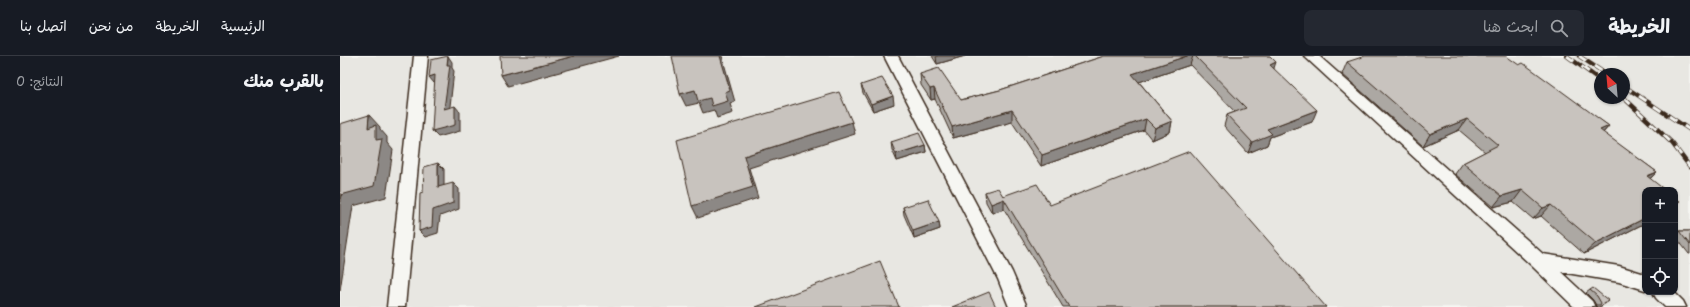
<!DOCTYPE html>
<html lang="ar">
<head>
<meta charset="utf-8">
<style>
	:root { --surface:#171b24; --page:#242831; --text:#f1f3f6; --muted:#9ea1a6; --line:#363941 }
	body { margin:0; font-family:"Shantell Sans","Playpen Sans Arabic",sans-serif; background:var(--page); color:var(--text); direction:rtl }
	.controls { position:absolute; right:12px; bottom:12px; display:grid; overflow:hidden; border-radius:8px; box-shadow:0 1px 3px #0004 }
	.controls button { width:36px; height:36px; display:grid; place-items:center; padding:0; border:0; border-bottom:1px solid var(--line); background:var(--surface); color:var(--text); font:20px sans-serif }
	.compass { position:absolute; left:1254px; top:12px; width:36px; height:36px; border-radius:50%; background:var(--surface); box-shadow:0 1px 3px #0004; rotate:334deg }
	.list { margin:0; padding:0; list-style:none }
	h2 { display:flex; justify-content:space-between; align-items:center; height:52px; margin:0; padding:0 16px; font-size:17px }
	h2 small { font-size:13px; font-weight:400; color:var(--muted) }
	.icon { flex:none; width:22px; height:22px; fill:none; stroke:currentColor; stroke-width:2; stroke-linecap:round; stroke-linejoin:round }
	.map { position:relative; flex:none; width:1350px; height:251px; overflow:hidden; direction:ltr }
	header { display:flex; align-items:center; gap:24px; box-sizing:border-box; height:56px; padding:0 20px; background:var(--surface); border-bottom:1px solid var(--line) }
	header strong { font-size:19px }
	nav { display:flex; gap:22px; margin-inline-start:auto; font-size:14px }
	.search { width:280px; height:36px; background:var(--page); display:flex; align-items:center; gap:10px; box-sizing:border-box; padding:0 14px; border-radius:8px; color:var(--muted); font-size:15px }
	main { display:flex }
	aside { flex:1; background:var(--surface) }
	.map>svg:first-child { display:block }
	.built { fill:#e8e7e2; fill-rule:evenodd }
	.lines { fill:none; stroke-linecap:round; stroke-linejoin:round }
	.minor-casing { stroke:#3b2a1e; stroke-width:3 }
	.minor { fill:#f6f6f2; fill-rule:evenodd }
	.rail-casing { stroke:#3b2a1e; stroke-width:4.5 }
	.rail { stroke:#f6f6f2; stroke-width:3; stroke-dasharray:9; stroke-linecap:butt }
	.wall { fill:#aca8a3; stroke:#3b2a1e }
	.shaded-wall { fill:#8c8885; stroke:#3b2a1e }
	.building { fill:#c8c3be; stroke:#3b2a1e }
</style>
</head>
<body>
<header>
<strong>الخريطة</strong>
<div class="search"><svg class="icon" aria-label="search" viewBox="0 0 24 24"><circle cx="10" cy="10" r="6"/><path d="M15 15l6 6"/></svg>ابحث هنا</div>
<nav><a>الرئيسية</a><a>الخريطة</a><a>من نحن</a><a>اتصل بنا</a></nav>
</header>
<main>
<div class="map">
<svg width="1350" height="251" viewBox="0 0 1350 251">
	<rect width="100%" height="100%" fill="#f6f6f2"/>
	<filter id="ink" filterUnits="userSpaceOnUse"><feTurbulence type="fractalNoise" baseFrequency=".025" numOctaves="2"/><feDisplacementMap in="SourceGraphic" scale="8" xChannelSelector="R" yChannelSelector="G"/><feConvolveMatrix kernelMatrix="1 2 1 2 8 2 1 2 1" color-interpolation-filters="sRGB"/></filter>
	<g filter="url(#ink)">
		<path class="built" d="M 0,0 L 1350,0 L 1350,251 L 0,251 ZM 1260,18 L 1284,18 L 1284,42 L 1260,42 ZM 1305,134 L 1335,134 L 1335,236 L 1305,236 Z"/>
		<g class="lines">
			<defs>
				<path id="minor" d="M 74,0 L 88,0 L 65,251 L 47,251 Z
					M 544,0 L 558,0 L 672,216 L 687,251 L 669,251 L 658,223 Z
					M 964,0 L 979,0 L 1203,198 L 1279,210 L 1305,218 L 1305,234 L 1279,226 L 1221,216 L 1252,245 L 1255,251 L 1234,251 L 1192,210 Z
					M 1313,236 L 1334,236 L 1343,245 L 1346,251 L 1325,251 L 1316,242 Z"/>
			</defs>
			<use href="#minor" class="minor-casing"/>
			<use href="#minor" class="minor"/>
			<defs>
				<path id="rail" d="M 1227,0 L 1260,24
					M 1239,0 L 1266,18
					M 1284,30 L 1350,74
					M 1284,42 L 1332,87 L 1350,111"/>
			</defs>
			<use href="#rail" class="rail-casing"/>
			<use href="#rail" class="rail"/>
		</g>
		<path class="wall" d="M 592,0 L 625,0 L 597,8 Z
			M 764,0 L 930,0 L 934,13 L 972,66 L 930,81 L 927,89 L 908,97 L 884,70 L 887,59 L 895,56 L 850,9 L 799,26 L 832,65 L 830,76 L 812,84 L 804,74 L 701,110 L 672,66 L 613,82 L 595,43 L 591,44 L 581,29 L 580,18 L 621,44 L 660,34 Z
			M 1007,6 L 1179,9 L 1269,70 L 1263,77 L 1317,116 L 1310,123 L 1305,167 L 1244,198 L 1201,160 L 1193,163 L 1173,146 L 1153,151 L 1115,118 L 1123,107 L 1145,96 L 1119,74 L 1083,90 L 1002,18 Z
			M 521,29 L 554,48 L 533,55 L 523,37 Z
			M 551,86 L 585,89 L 586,96 L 557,105 L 552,94 Z
			M 645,136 L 710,149 L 986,251 L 723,251 L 664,153 L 652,157 L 646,146 Z
			M 563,151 L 599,166 L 600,173 L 574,182 L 564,159 Z
			M 1339,175 L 1350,175 L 1350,198 L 1349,198 L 1335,180 L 1335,179 Z
			M 1250,234 L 1269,245 L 1260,251 L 1252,251 L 1256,249 L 1253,244 L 1246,237 Z"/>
		<path class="shaded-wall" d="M 108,0 L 112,6 L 112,12 L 114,15 L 109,59 L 104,53 Z
			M 234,0 L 279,0 L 168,30 L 161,19 Z
			M 380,0 L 382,0 L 395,46 L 390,48 L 393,57 L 377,62 L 374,54 L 363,57 L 359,47 L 346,50 L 340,38 L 355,34 Z
			M 598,0 L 625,0 L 597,8 L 596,1 Z
			M 847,0 L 853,0 L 850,9 L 790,29 L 792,18 Z
			M 936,6 L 932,18 L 930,9 Z
			M 95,19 L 100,25 L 94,27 L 89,21 Z
			M 594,32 L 595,43 L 591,44 L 590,33 Z
			M 553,40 L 554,48 L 533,55 L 531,48 Z
			M 115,50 L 120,56 L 120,75 L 98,81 L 92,75 Z
			M 672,54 L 672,66 L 613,82 L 612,71 Z
			M 977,54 L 972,66 L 930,81 L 927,89 L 908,97 L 912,86 L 927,73 Z
			M 29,59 L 40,71 L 40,73 L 47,81 L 47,87 L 53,94 L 46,141 L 13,150 L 0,234 L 0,143 L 1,139 L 36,84 L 28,72 Z
			M 806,63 L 804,74 L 701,110 L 702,99 Z
			M 1127,63 L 1119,74 L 1083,90 L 1090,78 Z
			M 832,65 L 830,76 L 812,84 L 815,72 Z
			M 512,66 L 515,78 L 409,112 L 418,142 L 358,162 L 352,150 L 404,100 Z
			M 1269,70 L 1259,81 L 1260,74 Z
			M 585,89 L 586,96 L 557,105 L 556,98 Z
			M 98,107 L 104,113 L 104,138 L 98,131 Z
			M 1317,116 L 1305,127 L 1307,120 Z
			M 113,127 L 119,133 L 119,153 L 100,160 L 98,177 L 85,181 L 79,175 L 93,154 Z
			M 1182,134 L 1173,146 L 1153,151 L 1162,140 Z
			M 664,143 L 664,153 L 652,157 L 651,148 Z
			M 1211,149 L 1201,160 L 1193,163 L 1203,152 Z
			M 1305,162 L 1305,167 L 1244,198 L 1256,187 Z
			M 599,166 L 600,173 L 574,182 L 573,175 Z"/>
		<path class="building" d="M 108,0 L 107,9 L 110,9 L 104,53 L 115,50 L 115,69 L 92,75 L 95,19 L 89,21 L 91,4 Z
			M 160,0 L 234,0 L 161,19 Z
			M 332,0 L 380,0 L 390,34 L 385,36 L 388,45 L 372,50 L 370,42 L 358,45 L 355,34 L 340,38 Z
			M 764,0 L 847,0 L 792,18 L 832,65 L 815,72 L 806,63 L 702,99 L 672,54 L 612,71 L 594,32 L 590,33 L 580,18 L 599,12 L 621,44 L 660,34 Z
			M 855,0 L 930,0 L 936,6 L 930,9 L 977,54 L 927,73 L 932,78 L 912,86 L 887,59 L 906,52 Z
			M 1025,0 L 1166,0 L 1179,9 L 1183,7 L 1269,70 L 1260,74 L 1317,116 L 1307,120 L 1325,134 L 1305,134 L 1305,162 L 1256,187 L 1211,149 L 1203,152 L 1182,134 L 1162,140 L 1123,107 L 1158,89 L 1127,63 L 1090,78 L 1007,6 Z
			M 542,22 L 553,40 L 531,48 L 521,29 Z
			M 499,36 L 512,66 L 404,100 L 413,131 L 352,150 L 337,84 Z
			M 29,59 L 28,72 L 36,69 L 36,84 L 42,83 L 34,130 L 1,139 L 0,143 L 0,68 Z
			M 579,77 L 585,89 L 556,98 L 551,86 Z
			M 850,95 L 986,251 L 729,251 L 664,143 L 651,148 L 645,136 L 658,132 L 663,140 L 697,128 L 710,149 Z
			M 98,107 L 98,131 L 113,127 L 113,147 L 93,154 L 92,171 L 79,175 L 80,137 L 83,136 L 84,111 Z
			M 1335,142 L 1340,145 L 1335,148 Z
			M 588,143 L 599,166 L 573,175 L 563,151 Z
			M 1339,175 L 1350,175 L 1350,189 Z
			M 540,205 L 559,251 L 416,251 Z
			M 1253,232 L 1269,245 L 1259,251 L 1257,251 L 1255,249 L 1260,249 L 1261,247 L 1257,240 L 1250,234 Z
			M 649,236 L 656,251 L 612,251 Z"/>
	</g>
</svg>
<div class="controls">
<button>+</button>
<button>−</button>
<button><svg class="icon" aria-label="locate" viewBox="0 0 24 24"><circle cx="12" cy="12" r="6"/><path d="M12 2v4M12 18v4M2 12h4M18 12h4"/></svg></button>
</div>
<svg class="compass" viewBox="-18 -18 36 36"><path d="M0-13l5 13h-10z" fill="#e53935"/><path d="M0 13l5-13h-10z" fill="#9ea1a6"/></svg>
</div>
<aside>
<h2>بالقرب منك<small>النتائج: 0</small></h2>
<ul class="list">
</ul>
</aside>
</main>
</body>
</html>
